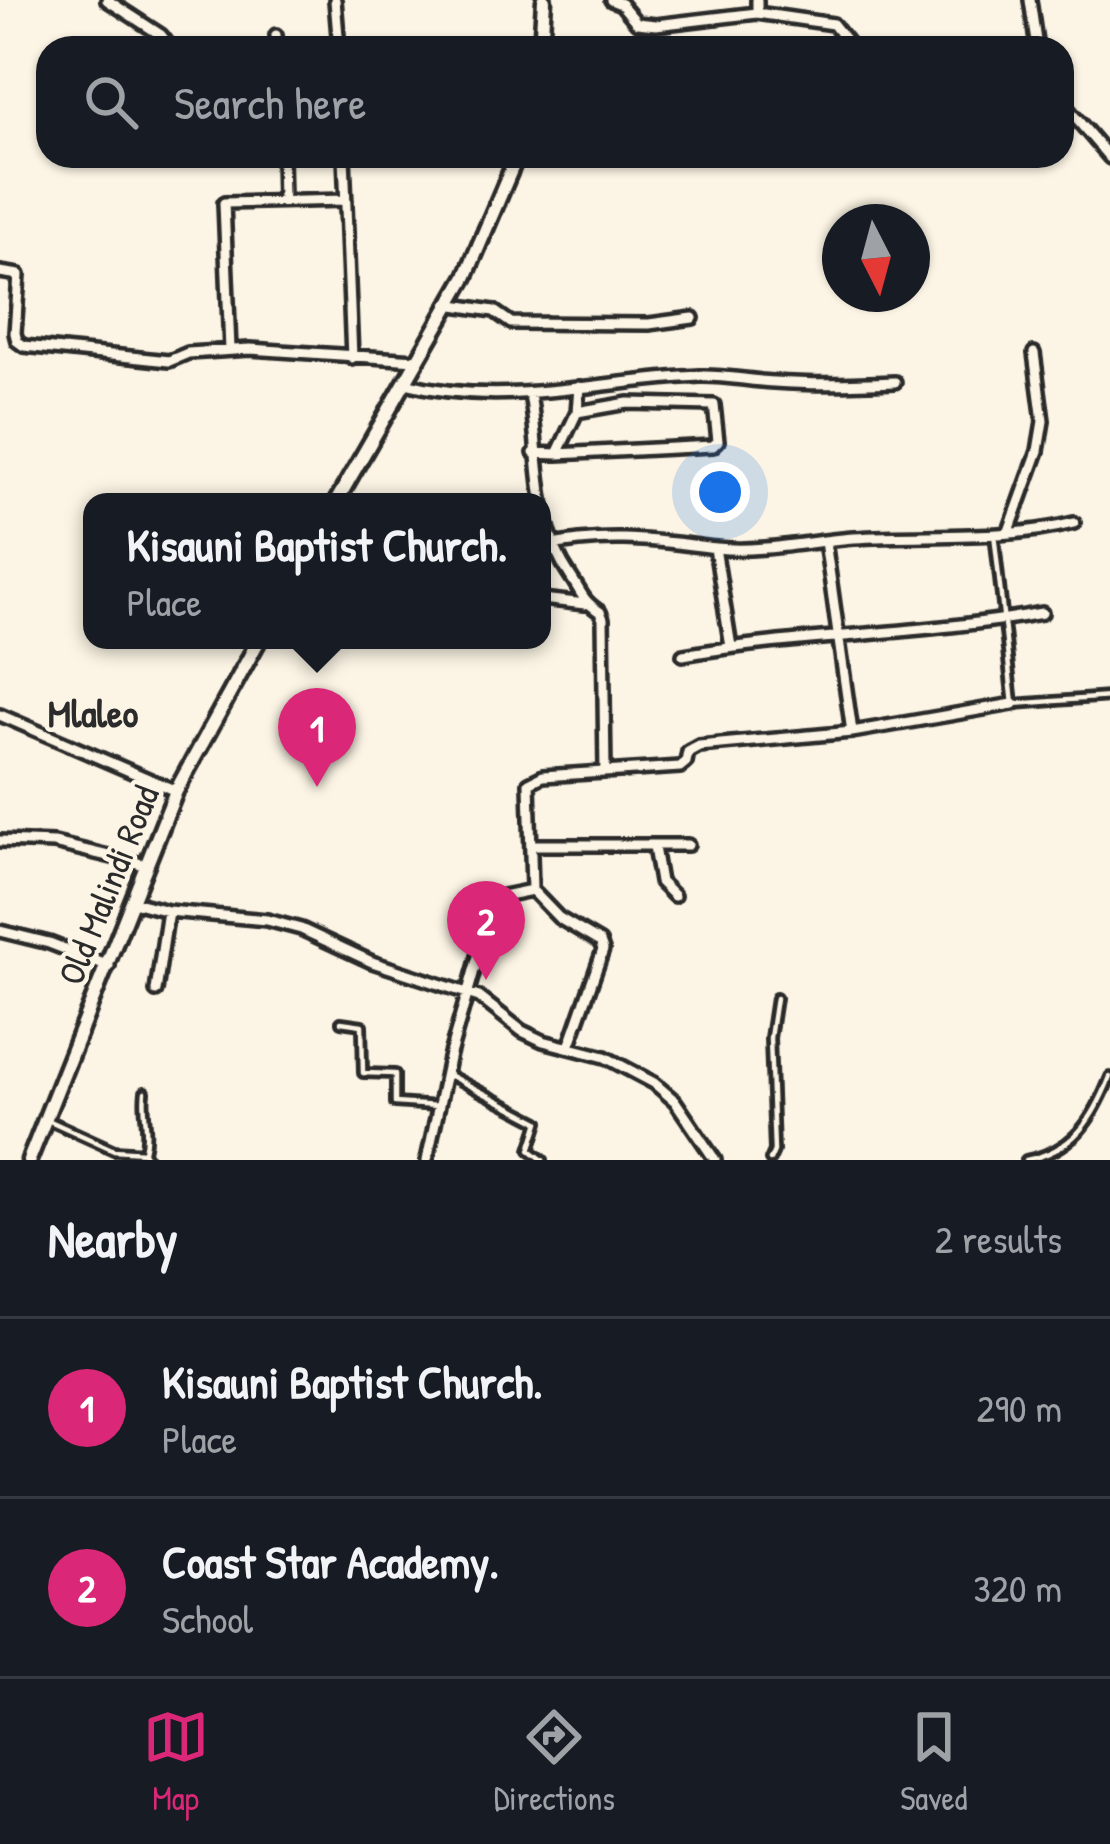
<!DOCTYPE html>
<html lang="en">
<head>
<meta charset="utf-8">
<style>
	:root { --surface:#171b24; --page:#20242c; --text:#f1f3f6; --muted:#9ea1a6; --line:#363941; --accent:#db2777 }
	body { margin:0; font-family:"Patrick Hand",sans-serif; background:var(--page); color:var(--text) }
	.compass { position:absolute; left:822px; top:204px; width:108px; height:108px; border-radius:50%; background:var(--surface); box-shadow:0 3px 9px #0004; rotate:174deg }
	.you { position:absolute; left:720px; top:492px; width:42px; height:42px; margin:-30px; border:9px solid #fff; border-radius:50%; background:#1a73e8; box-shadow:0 0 0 18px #1a73e833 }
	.badge { display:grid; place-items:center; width:78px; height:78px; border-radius:50%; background:var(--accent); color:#fff; font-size:39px; font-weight:700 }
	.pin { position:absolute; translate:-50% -99px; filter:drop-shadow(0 3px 6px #0008) }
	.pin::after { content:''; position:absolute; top:63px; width:42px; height:36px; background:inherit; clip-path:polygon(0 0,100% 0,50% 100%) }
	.popup { position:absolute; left:83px; top:493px; width:468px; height:156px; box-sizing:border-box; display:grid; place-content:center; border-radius:24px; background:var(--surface); filter:drop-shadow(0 3px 9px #0005); font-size:39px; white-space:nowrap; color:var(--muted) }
	.popup b { font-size:45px; color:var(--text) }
	.popup::after { content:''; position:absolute; left:50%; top:100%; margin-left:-24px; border:24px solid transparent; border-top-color:var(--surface) }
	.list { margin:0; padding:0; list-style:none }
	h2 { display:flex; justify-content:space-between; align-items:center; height:156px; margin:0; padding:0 48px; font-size:51px }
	h2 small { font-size:39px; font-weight:400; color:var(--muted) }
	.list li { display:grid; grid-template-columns:78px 1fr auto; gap:36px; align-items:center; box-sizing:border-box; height:180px; padding:0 48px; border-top:3px solid var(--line) }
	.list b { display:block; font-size:45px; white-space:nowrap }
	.list p { margin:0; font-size:39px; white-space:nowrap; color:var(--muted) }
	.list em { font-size:39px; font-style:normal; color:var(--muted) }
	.icon { flex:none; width:66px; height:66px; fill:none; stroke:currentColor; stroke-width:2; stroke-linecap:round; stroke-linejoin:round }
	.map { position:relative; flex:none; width:1110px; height:1160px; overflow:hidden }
	.search { position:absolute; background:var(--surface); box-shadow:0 3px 9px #0004; left:36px; right:36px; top:36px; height:132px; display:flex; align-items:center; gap:30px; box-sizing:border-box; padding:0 42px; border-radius:36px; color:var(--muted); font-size:45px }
	.sheet { height:516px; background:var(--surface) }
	nav { display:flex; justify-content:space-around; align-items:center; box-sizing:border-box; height:168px; border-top:3px solid var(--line); background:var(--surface); font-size:33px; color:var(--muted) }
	nav a { display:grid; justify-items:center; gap:6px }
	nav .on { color:var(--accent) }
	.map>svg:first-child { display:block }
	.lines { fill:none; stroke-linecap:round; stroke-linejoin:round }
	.service-casing { stroke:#2b2b2b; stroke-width:14 }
	.minor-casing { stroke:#2b2b2b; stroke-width:18 }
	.secondary-casing { stroke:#2b2b2b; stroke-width:21 }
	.service { stroke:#fcf5e5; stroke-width:4.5 }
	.minor { stroke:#fcf5e5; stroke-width:9 }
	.secondary { stroke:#fcf5e5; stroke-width:12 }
	.labels { text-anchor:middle; stroke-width:9; stroke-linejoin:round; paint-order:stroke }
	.street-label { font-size:36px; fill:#2b2b2b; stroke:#fcf5e5 }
	.neighbourhood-label { font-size:39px; font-weight:bold; fill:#2b2b2b; stroke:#fcf5e5 }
</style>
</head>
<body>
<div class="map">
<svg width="1110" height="1160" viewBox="0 0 1110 1160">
	<rect width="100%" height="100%" fill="#fcf5e5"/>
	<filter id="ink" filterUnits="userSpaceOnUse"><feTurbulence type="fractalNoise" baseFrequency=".00833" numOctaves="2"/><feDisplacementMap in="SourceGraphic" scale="24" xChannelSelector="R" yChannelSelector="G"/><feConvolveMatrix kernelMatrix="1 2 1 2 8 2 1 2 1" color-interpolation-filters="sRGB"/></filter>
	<g filter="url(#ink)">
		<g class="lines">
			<defs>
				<path id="service" d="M 994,533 L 1013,704 L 1110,697
					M 341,1022 L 362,1025 L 363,1073 L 395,1074 L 395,1103 L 437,1106
					M 445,1073 L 539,1122 L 530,1150 L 543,1160
					M 50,1121 L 114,1150 L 144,1152 L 148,1160
					M 144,1151 C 150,1130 142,1113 145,1092
					M 770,1160 L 774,1151 L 770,1038 L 776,998
					M 1026,1160 C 1073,1151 1093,1120 1110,1077"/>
				<path id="minor" d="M 107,0 L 161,35 L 171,48
					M 335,0 L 339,48
					M 611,0 L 621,4 L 637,23 L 656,25 L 757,13 L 757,0
					M 1030,0 L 1037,48
					M 757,13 L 833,24 L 852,48
					M 276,35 L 277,48
					M 1062,102 L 1110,158
					M 282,156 L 283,200
					M 344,156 L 352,358
					M 0,272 L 19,275 L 15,333 L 17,341 L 24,346 L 169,361 L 188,353 L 250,349 L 416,360
					M 447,304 L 494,311 L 511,323 L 649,324 L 693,318
					M 230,350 L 224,203 L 346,200
					M 405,383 C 504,409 600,380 700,376 C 724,375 750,381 774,382 C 814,385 854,384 895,382
					M 530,394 C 541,456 533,523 571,577 C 583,595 582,600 600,612 L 603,619 L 605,772
					M 534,453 L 557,454 L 577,412 L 579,387
					M 557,454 L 713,446 L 718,441 L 714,405 L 628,403 L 577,412
					M 1009,531 L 1038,451 L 1043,421 L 1034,353
					M 825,541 L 852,732
					M 542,547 C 608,533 651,540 716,548 C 762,553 809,541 854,538 C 928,533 1002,541 1074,523
					M 715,548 L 731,647
					M 542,599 L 585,604
					M 683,655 C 802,634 923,635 1042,613
					M 0,715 L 176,791
					M 0,841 L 54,843 L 146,865
					M 533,845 L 688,845
					M 654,847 L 660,882 L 674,896
					M 133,902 L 168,911 L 267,920 L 301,929 L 372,962 L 479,997 L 522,1031 L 543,1041 L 605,1057 L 654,1083 L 675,1101 L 715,1160
					M 0,931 L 49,943 L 109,966
					M 156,991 L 168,911
					M 569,1047 L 603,950 L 600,942 L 559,918 L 532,890 L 529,783 L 543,776 L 680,767 L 686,762 L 688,752 L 699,746 L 852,732 L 1013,704
					M 427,1160 L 450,1054 L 492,908 L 503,896 L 532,890"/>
				<path id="secondary" d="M 541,48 L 544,0
					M 336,502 L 466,276 L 517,156
					M 29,1160 L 176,791 L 259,640"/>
			</defs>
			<use href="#service" class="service-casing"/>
			<use href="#minor" class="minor-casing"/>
			<use href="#secondary" class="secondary-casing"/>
			<use href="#service" class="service"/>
			<use href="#minor" class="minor"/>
			<use href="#secondary" class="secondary"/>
		</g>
	</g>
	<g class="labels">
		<g class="street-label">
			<text transform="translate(108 885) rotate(-68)" y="13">Old Malindi Road</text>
		</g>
		<g class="neighbourhood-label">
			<text x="93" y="727">Mlaleo</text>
		</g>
	</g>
</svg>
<svg class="compass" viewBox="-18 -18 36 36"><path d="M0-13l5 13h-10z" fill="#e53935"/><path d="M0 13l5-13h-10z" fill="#9ea1a6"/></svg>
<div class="you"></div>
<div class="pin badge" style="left:317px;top:787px">1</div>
<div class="popup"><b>Kisauni Baptist Church.</b>Place</div>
<div class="pin badge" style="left:486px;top:980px">2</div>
<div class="search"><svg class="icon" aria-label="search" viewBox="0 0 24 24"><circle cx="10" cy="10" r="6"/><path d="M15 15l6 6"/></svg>Search here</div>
</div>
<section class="sheet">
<h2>Nearby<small>2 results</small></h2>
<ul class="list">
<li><span class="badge">1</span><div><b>Kisauni Baptist Church.</b><p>Place</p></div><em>290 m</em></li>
<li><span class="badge">2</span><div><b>Coast Star Academy.</b><p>School</p></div><em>320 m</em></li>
</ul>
</section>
<nav>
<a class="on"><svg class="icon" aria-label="map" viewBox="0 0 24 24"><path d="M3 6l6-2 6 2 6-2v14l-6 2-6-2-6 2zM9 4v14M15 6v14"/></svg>Map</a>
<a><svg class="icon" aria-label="directions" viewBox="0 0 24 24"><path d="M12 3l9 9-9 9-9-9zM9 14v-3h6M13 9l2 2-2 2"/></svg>Directions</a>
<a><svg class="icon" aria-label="saved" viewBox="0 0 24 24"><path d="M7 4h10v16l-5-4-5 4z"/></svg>Saved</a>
</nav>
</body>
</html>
